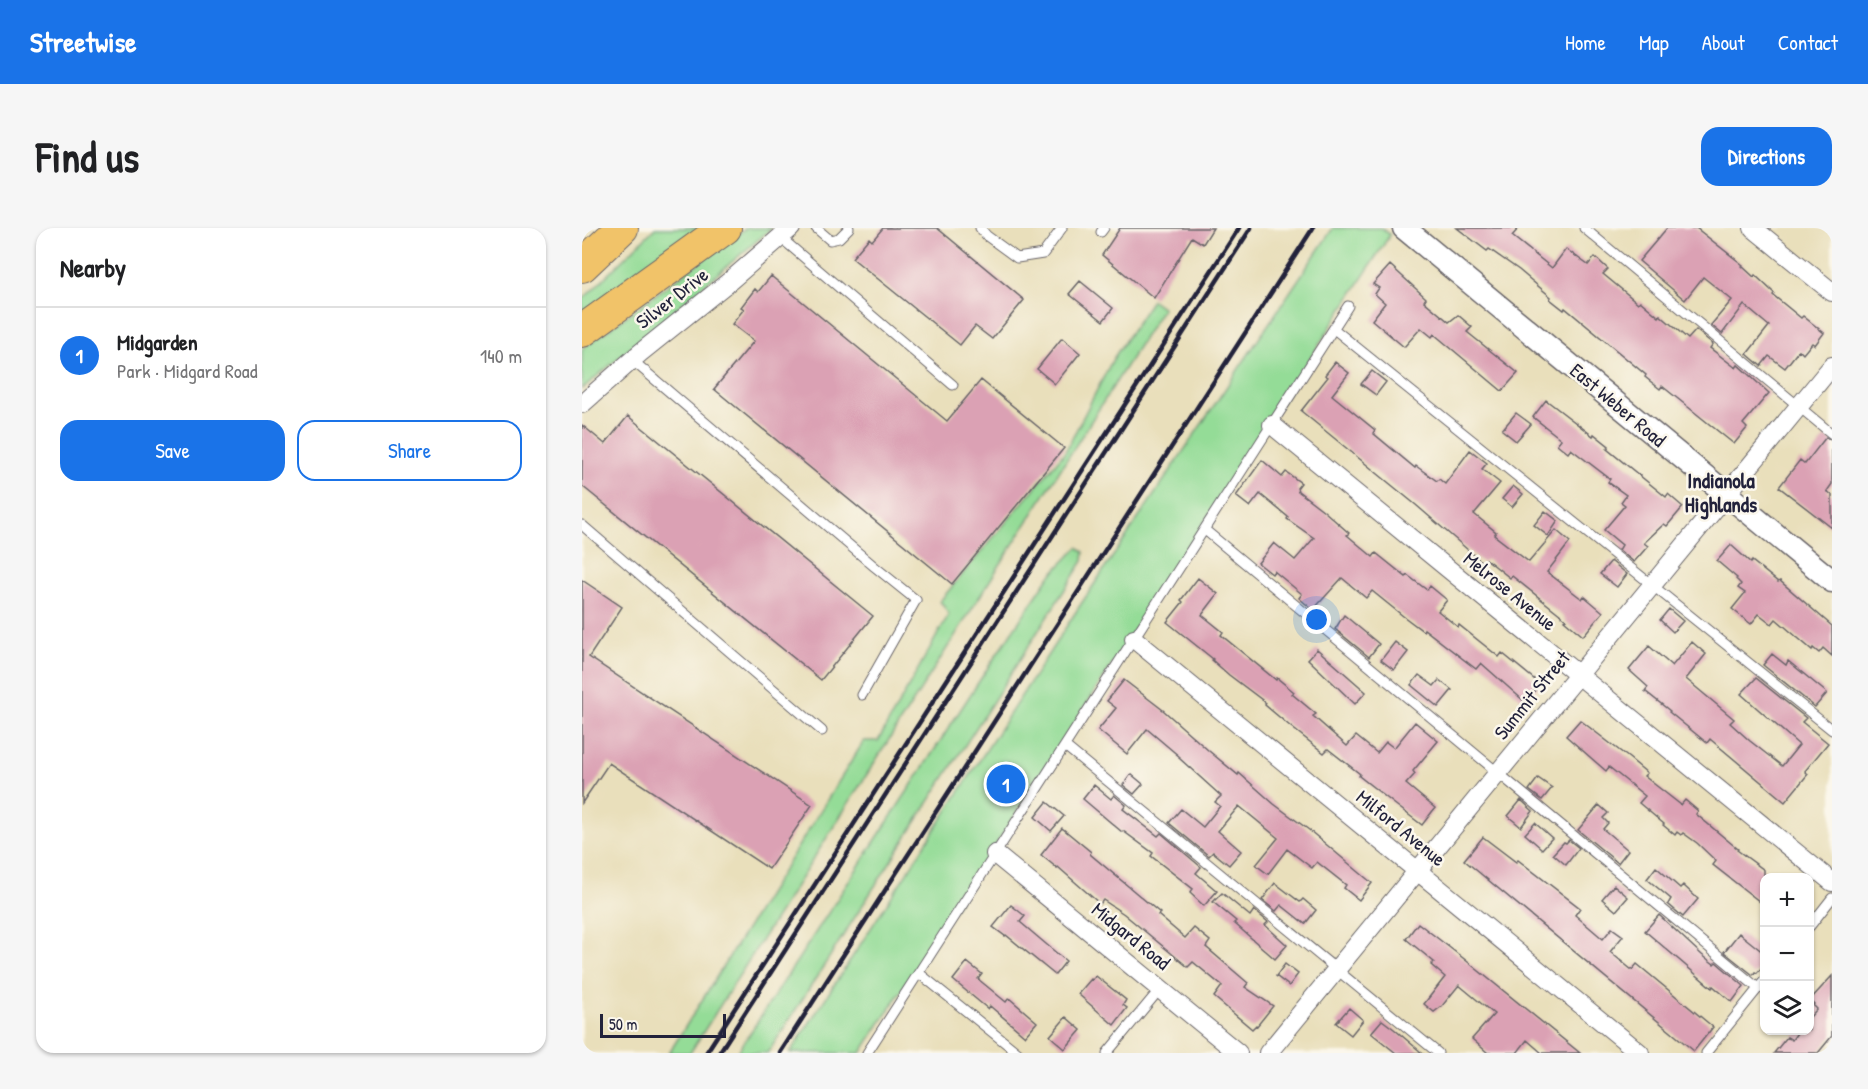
<!DOCTYPE html>
<html lang="en">
<head>
<meta charset="utf-8">
<style>
	:root { --surface:#fff; --page:#f6f6f6; --text:#202124; --muted:#757577; --line:#e0e0e0; --accent:#1a73e8 }
	body { margin:0; font-family:"Patrick Hand",sans-serif; background:var(--page); color:var(--text) }
	.controls { position:absolute; right:18px; bottom:18px; display:grid; overflow:hidden; border-radius:12px; box-shadow:0 2px 4px #0004 }
	.controls button { width:54px; height:54px; display:grid; place-items:center; padding:0; border:0; border-bottom:2px solid var(--line); background:var(--surface); color:var(--text); font:30px sans-serif }
	.scale { position:absolute; left:18px; bottom:15px; width:126px; box-sizing:border-box; padding-left:6px; border:3px solid #22223b; border-top:0; font-size:16px; line-height:21px; white-space:nowrap; color:#22223b; -webkit-text-stroke:4px #fbf7ec; paint-order:stroke }
	.you { position:absolute; left:735px; top:392px; width:21px; height:21px; margin:-15px; border:4px solid #fff; border-radius:50%; background:#1a73e8; box-shadow:0 0 0 9px #1a73e833 }
	.badge { display:grid; place-items:center; width:39px; height:39px; border-radius:50%; background:var(--accent); color:#fff; font-size:20px; font-weight:700 }
	.pin { position:absolute; translate:-50% -50%; border:3px solid #fff; box-shadow:0 2px 6px #0006 }
	.list { margin:0; padding:0; list-style:none }
	h2 { display:flex; justify-content:space-between; align-items:center; height:78px; margin:0; padding:0 24px; font-size:26px }
	h2 small { font-size:20px; font-weight:400; color:var(--muted) }
	.list li { display:grid; grid-template-columns:39px 1fr auto; gap:18px; align-items:center; box-sizing:border-box; height:96px; padding:0 24px; border-top:2px solid var(--line) }
	.list b { display:block; font-size:22px; white-space:nowrap }
	.list p { margin:0; font-size:20px; white-space:nowrap; color:var(--muted) }
	.list em { font-size:20px; font-style:normal; color:var(--muted) }
	.actions { display:flex; gap:12px; padding:18px 24px }
	.actions a { flex:1; padding:14px 0; border:2px solid var(--accent); border-radius:18px; text-align:center; font-size:21px; color:var(--accent) }
	.actions .main { background:var(--accent); color:#fff }
	.icon { flex:none; width:33px; height:33px; fill:none; stroke:currentColor; stroke-width:2; stroke-linecap:round; stroke-linejoin:round }
	.map { position:relative; flex:none; width:1250px; height:825px; overflow:hidden; border-radius:18px }
	header { display:flex; align-items:center; gap:36px; box-sizing:border-box; height:84px; padding:0 30px; background:var(--accent); color:#fff }
	header strong { font-size:28px }
	nav { display:flex; gap:33px; margin-inline-start:auto; font-size:21px }
	.intro { display:flex; align-items:center; justify-content:space-between; box-sizing:border-box; height:144px; padding:0 36px }
	h1 { margin:0; font-size:42px }
	.button { padding:15px 27px; border-radius:18px; background:var(--accent); color:#fff; font-size:21px; font-weight:700 }
	main { display:flex; gap:36px; padding:0 36px }
	aside { flex:1; background:var(--surface); border-radius:18px; box-shadow:0 2px 4px #0004 }
	.map>svg:first-child { display:block }
	.green { fill:#94dc97; stroke:#5b7f69; stroke-width:1.5 }
	.building { fill:#dba1b4 }
	.lines { fill:none; stroke-linecap:round; stroke-linejoin:round }
	.service-casing { stroke:#686468; stroke-width:11 }
	.minor-casing { stroke:#686468; stroke-width:20 }
	.tertiary-casing { stroke:#686468; stroke-width:25 }
	.motorway-casing { stroke:#686468; stroke-width:34 }
	.service { stroke:#fff; stroke-width:9 }
	.minor { stroke:#fff; stroke-width:18 }
	.tertiary { stroke:#fff; stroke-width:22 }
	.motorway { stroke:#f1c369; stroke-width:32 }
	.rail { stroke:#22223b; stroke-width:4.5 }
	.labels { text-anchor:middle; stroke-width:5; stroke-linejoin:round; paint-order:stroke }
	.street-label { font-size:20px; fill:#22223b; stroke:#fbf7ec }
	.neighbourhood-label { font-size:21px; font-weight:bold; fill:#22223b; stroke:#fbf7ec }
</style>
</head>
<body>
<header>
<strong>Streetwise</strong>
<nav><a>Home</a><a>Map</a><a>About</a><a>Contact</a></nav>
</header>
<div class="intro"><h1>Find us</h1><a class="button">Directions</a></div>
<main>
<aside>
<h2>Nearby<small></small></h2>
<ul class="list">
<li><span class="badge">1</span><div><b>Midgarden</b><p>Park · Midgard Road</p></div><em>140 m</em></li>
</ul>
<div class="actions"><a class="main">Save</a><a>Share</a></div>
</aside>
<div class="map">
<svg width="1250" height="825" viewBox="0 0 1250 825">
	<rect width="100%" height="100%" fill="#fbf7ec"/>
	<filter id="ink" filterUnits="userSpaceOnUse"><feTurbulence type="fractalNoise" baseFrequency=".0167" numOctaves="2"/><feDisplacementMap in="SourceGraphic" scale="12" xChannelSelector="R" yChannelSelector="G"/><feConvolveMatrix kernelMatrix="1 2 1 2 8 2 1 2 1" color-interpolation-filters="sRGB"/></filter>
	<filter id="wash" filterUnits="userSpaceOnUse"><feTurbulence type="fractalNoise" baseFrequency=".008" numOctaves="4" result="noise"/><feDisplacementMap in="SourceGraphic" scale="24" xChannelSelector="R" yChannelSelector="G"/><feGaussianBlur stdDeviation="1.35" result="paint"/><feColorMatrix in="noise" values="0 0 0 0 0 0 0 0 0 0 0 0 0 0 0 0 0 1.4 0 .05"/><feComposite in="paint" operator="in"/></filter>
	<g filter="url(#wash)">
		<rect width="100%" height="100%" fill="#e9dfbb"/>
		<path class="green" d="M 73,0 L 128,0 L 0,91 L 0,72 Z
			M 164,0 L 190,0 L 0,161 L 0,121 Z
			M 751,0 L 800,0 L 808,7 L 279,825 L 208,825 L 497,379 Z
			M 570,72 L 581,80 L 108,825 L 87,825 L 282,513 L 296,513 L 367,386 L 358,373 L 483,224 L 531,131 Z
			M 496,319 L 502,324 L 501,333 L 186,825 L 155,825 L 411,432 L 467,349 Z"/>
		<g id="blocks">
			<path class="building" d="M 301,0 L 355,0 L 442,72 L 410,111 L 393,98 L 378,117 L 270,30 L 287,10 L 290,13 Z
				M 538,0 L 631,0 L 621,16 L 610,9 L 572,70 L 520,27 Z
				M 875,0 L 937,0 L 930,8 L 970,40 L 984,21 L 1006,37 L 1013,29 L 1026,41 L 1021,46 L 1056,75 L 1058,73 L 1077,89 L 1078,87 L 1106,111 L 1114,102 L 1131,116 L 1128,120 L 1154,140 L 1156,137 L 1187,165 L 1161,196 L 1165,200 L 1152,216 L 1080,158 L 1078,161 L 1063,149 L 1064,147 L 983,80 L 982,82 L 968,71 L 969,69 L 937,42 L 907,21 L 905,23 Z
				M 1085,0 L 1114,0 L 1161,37 L 1160,38 L 1172,49 L 1173,47 L 1192,65 L 1191,67 L 1219,90 L 1221,88 L 1242,105 L 1233,117 L 1230,115 L 1221,126 L 1217,122 L 1203,140 L 1187,128 L 1179,138 L 1165,126 L 1187,98 L 1162,77 L 1140,106 L 1129,97 L 1150,72 L 1121,49 L 1103,72 L 1057,33 Z
				M 808,37 L 844,70 L 842,73 L 867,94 L 876,87 L 890,99 L 885,104 L 936,145 L 920,163 L 852,106 L 850,109 L 839,100 L 822,119 L 790,92 L 803,75 L 793,66 L 797,60 L 791,56 Z
				M 189,48 L 365,193 L 399,152 L 482,220 L 370,356 L 132,161 L 172,113 L 150,96 L 162,81 L 159,79 L 173,61 L 176,64 Z
				M 498,53 L 531,80 L 521,93 L 487,66 Z
				M 480,110 L 498,125 L 473,156 L 455,141 Z
				M 753,134 L 767,145 L 750,167 L 793,202 L 791,205 L 833,240 L 834,238 L 855,253 L 857,251 L 863,256 L 888,222 L 905,235 L 900,241 L 918,255 L 892,286 L 914,304 L 912,307 L 947,334 L 974,302 L 988,314 L 965,344 L 1000,371 L 1002,368 L 1021,384 L 1001,408 L 982,392 L 984,391 L 930,348 L 928,350 L 904,331 L 901,335 L 834,277 L 719,183 L 746,149 L 743,147 Z
				M 790,143 L 804,154 L 794,167 L 779,156 Z
				M 964,172 L 1011,208 L 1012,206 L 1027,218 L 1025,221 L 1084,269 L 1086,266 L 1101,279 L 1085,298 L 1082,296 L 1062,315 L 1066,318 L 1052,334 L 1037,322 L 1040,317 L 1022,302 L 1043,277 L 1039,274 L 1044,267 L 1026,254 L 1028,251 L 989,221 L 986,225 L 975,216 L 979,211 L 951,189 Z
				M 934,185 L 949,196 L 934,213 L 920,202 Z
				M 46,188 L 291,388 L 239,452 L 0,258 L 0,197 L 23,216 Z
				M 1244,209 L 1250,213 L 1250,256 L 1245,263 L 1250,267 L 1250,300 L 1197,259 L 1218,232 L 1223,236 Z
				M 680,232 L 700,249 L 704,244 L 719,255 L 715,260 L 716,263 L 742,283 L 767,305 L 765,307 L 791,329 L 794,325 L 824,349 L 825,347 L 845,362 L 848,358 L 865,372 L 856,383 L 876,399 L 877,397 L 917,429 L 920,425 L 958,456 L 943,474 L 899,435 L 894,441 L 842,401 L 841,403 L 821,388 L 790,363 L 784,370 L 760,350 L 731,382 L 717,370 L 720,366 L 692,343 L 690,346 L 676,335 L 692,315 L 713,332 L 732,310 L 705,291 L 706,289 L 678,266 L 668,279 L 654,268 Z
				M 931,258 L 941,266 L 930,279 L 920,271 Z
				M 963,283 L 976,293 L 966,308 L 952,297 Z
				M 1149,317 L 1169,335 L 1170,333 L 1196,354 L 1198,353 L 1250,398 L 1250,428 L 1241,420 L 1237,425 L 1231,420 L 1230,422 L 1194,391 L 1190,396 L 1177,386 L 1169,396 L 1150,381 L 1163,365 L 1156,360 L 1159,356 L 1154,351 L 1155,350 L 1135,333 Z
				M 1029,333 L 1045,346 L 1035,359 L 1018,346 Z
				M 616,350 L 636,366 L 620,387 L 641,404 L 639,407 L 694,452 L 695,450 L 712,464 L 710,466 L 734,486 L 731,488 L 765,518 L 774,508 L 795,525 L 804,514 L 812,520 L 833,494 L 856,513 L 831,543 L 833,546 L 824,556 L 853,580 L 840,597 L 815,578 L 777,548 L 778,546 L 746,521 L 742,525 L 709,499 L 683,477 L 684,475 L 647,447 L 630,432 L 631,431 L 585,394 L 601,374 L 599,372 Z
				M 0,352 L 40,379 L 7,429 L 230,577 L 187,641 L 27,535 L 0,575 Z
				M 1087,381 L 1101,393 L 1091,404 L 1078,392 Z
				M 762,387 L 797,416 L 787,429 L 753,401 Z
				M 813,414 L 826,424 L 812,442 L 799,432 Z
				M 1110,414 L 1124,426 L 1104,451 L 1152,491 L 1148,495 L 1168,513 L 1200,538 L 1217,517 L 1159,466 L 1174,450 L 1224,490 L 1220,494 L 1246,515 L 1223,543 L 1226,546 L 1203,574 L 1128,511 L 1125,515 L 1087,484 L 1088,483 L 1063,463 L 1066,459 L 1047,442 L 1067,418 L 1090,438 Z
				M 735,421 L 784,464 L 773,476 L 726,431 Z
				M 1190,426 L 1204,437 L 1206,433 L 1245,465 L 1233,479 L 1181,437 Z
				M 837,447 L 852,458 L 857,452 L 870,462 L 856,479 L 829,457 Z
				M 542,452 L 581,482 L 627,523 L 656,547 L 657,545 L 692,576 L 727,602 L 790,655 L 777,672 L 762,660 L 764,657 L 735,634 L 730,640 L 705,621 L 686,646 L 674,637 L 696,610 L 657,578 L 636,603 L 659,623 L 647,637 L 631,624 L 627,628 L 587,595 L 599,581 L 621,599 L 638,578 L 633,574 L 639,568 L 597,530 L 598,529 L 565,501 L 545,526 L 516,502 L 534,480 L 525,473 Z
				M 998,492 L 1047,530 L 1065,545 L 1062,548 L 1099,577 L 1103,572 L 1116,583 L 1114,586 L 1156,621 L 1155,622 L 1182,642 L 1182,677 L 1131,637 L 1134,633 L 1115,615 L 1101,605 L 1099,607 L 1095,604 L 1093,607 L 1081,597 L 1082,596 L 1057,575 L 1063,568 L 1027,539 L 1024,543 L 984,508 Z
				M 549,546 L 561,556 L 552,566 L 541,557 Z
				M 956,550 L 970,560 L 960,572 L 947,562 Z
				M 512,557 L 529,571 L 532,567 L 544,577 L 541,581 L 576,608 L 579,605 L 619,639 L 614,645 L 635,663 L 622,678 L 608,665 L 611,661 L 569,628 L 571,625 L 541,603 L 540,604 L 501,571 Z
				M 939,572 L 951,583 L 939,599 L 926,588 Z
				M 465,574 L 482,588 L 469,603 L 453,589 Z
				M 1017,577 L 1026,585 L 1021,590 L 1026,595 L 1021,601 L 1046,622 L 1036,635 L 996,602 Z
				M 953,595 L 970,610 L 960,621 L 943,606 Z
				M 480,600 L 509,624 L 508,626 L 578,685 L 576,687 L 603,710 L 612,700 L 628,713 L 624,719 L 666,755 L 663,759 L 691,778 L 675,798 L 674,797 L 670,801 L 632,769 L 640,758 L 611,734 L 606,739 L 542,686 L 521,672 L 518,676 L 476,639 L 475,640 L 459,627 Z
				M 901,609 L 934,634 L 936,632 L 998,680 L 993,687 L 1021,711 L 1030,700 L 1041,708 L 1028,724 L 1050,742 L 1055,736 L 1131,799 L 1112,823 L 882,632 Z
				M 987,612 L 997,620 L 984,637 L 971,626 L 982,614 L 984,615 Z
				M 1074,639 L 1098,660 L 1101,657 L 1116,671 L 1101,689 L 1086,676 L 1089,671 L 1065,651 Z
				M 693,655 L 718,674 L 721,671 L 734,682 L 723,696 L 699,677 L 694,683 L 680,672 Z
				M 1032,657 L 1046,669 L 1034,683 L 1020,671 Z
				M 640,665 L 668,688 L 672,682 L 686,694 L 683,697 L 705,717 L 693,731 L 652,695 L 654,693 L 631,674 Z
				M 429,677 L 443,688 L 438,694 L 484,733 L 473,747 L 424,707 L 423,708 L 411,699 Z
				M 1077,687 L 1120,727 L 1132,736 L 1134,734 L 1162,758 L 1150,774 L 1131,758 L 1130,760 L 1063,703 Z
				M 836,695 L 881,730 L 998,825 L 960,825 L 945,812 L 935,825 L 906,825 L 890,811 L 912,786 L 877,757 L 860,778 L 852,784 L 842,776 L 863,749 L 849,737 L 852,734 L 824,711 Z
				M 1157,705 L 1182,725 L 1182,737 L 1175,745 L 1173,744 L 1171,747 L 1142,724 Z
				M 385,734 L 400,746 L 396,751 L 424,774 L 427,770 L 455,794 L 443,808 L 408,778 L 406,781 L 371,752 Z
				M 703,736 L 716,746 L 707,758 L 694,748 Z
				M 514,748 L 544,772 L 541,777 L 545,780 L 532,797 L 496,766 L 509,751 L 510,752 Z
				M 1250,748 L 1250,808 L 1236,825 L 1192,825 L 1205,809 L 1210,812 L 1217,802 L 1227,802 L 1227,790 L 1235,781 L 1231,777 L 1232,776 L 1228,772 Z
				M 767,780 L 781,792 L 769,807 L 754,795 Z
				M 484,789 L 499,802 L 483,821 L 468,808 Z
				M 800,792 L 812,801 L 840,825 L 814,825 L 789,805 Z"/>
		</g>
	</g>
	<g filter="url(#ink)">
		<use href="#blocks" fill-opacity="0" stroke="#686468" stroke-width="1.5"/>
		<g class="lines">
			<defs>
				<path id="service" d="M 234,0 L 248,12 L 257,10 L 267,0
					M 398,0 L 405,8 L 435,30 L 461,26 L 480,0
					M 1002,0 L 1250,206
					M 519,4 L 522,0
					M 198,9 L 371,157
					M 752,101 L 1250,502
					M 50,132 L 293,339 L 334,372 L 280,467
					M 0,297 L 240,503
					M 623,302 L 1177,761
					M 483,518 L 856,825
					M 1228,698 L 1250,670
					M 337,745 L 436,825
					M 285,825 L 766,78
					M 525,825 L 578,761
					M 1124,825 L 1182,753"/>
				<path id="minor" d="M 1171,0 L 1250,64
					M 0,176 L 58,125 L 149,52 L 209,0
					M 690,197 L 1250,654
					M 552,411 L 1058,825
					M 413,626 L 656,825
					M 686,825 L 1250,138"/>
				<path id="tertiary" d="M 822,0 L 1250,353"/>
				<path id="motorway" d="M 0,38 L 40,0
					M 0,103 L 143,0"/>
			</defs>
			<use href="#service" class="service-casing"/>
			<use href="#minor" class="minor-casing"/>
			<use href="#tertiary" class="tertiary-casing"/>
			<use href="#motorway" class="motorway-casing"/>
			<use href="#service" class="service"/>
			<use href="#minor" class="minor"/>
			<use href="#tertiary" class="tertiary"/>
			<use href="#motorway" class="motorway"/>
			<path class="rail" d="M 124,825 L 657,0
				M 137,825 L 669,0
				M 198,825 L 731,0"/>
		</g>
	</g>
	<g class="labels">
		<g class="street-label">
			<text transform="translate(90 70) rotate(-38)" y="7">Silver Drive</text>
			<text transform="translate(1036 177) rotate(40)" y="7">East Weber Road</text>
			<text transform="translate(928 363) rotate(39)" y="7">Melrose Avenue</text>
			<text transform="translate(950 467) rotate(-51)" y="7">Summit Street</text>
			<text transform="translate(819 600) rotate(39)" y="7">Milford Avenue</text>
			<text transform="translate(549 708) rotate(39)" y="7">Midgard Road</text>
		</g>
		<g class="neighbourhood-label">
			<text x="1139" y="260">Indianola<tspan x="1139" dy="24">Highlands</tspan></text>
		</g>
	</g>
</svg>
<div class="controls">
<button>+</button>
<button>−</button>
<button><svg class="icon" aria-label="layers" viewBox="0 0 24 24"><path d="M12 4l9 5-9 5-9-5zM3 14l9 5 9-5"/></svg></button>
</div>
<div class="scale">50 m</div>
<div class="you"></div>
<div class="pin badge" style="left:424px;top:556px">1</div>
</div>
</main>
</body>
</html>
